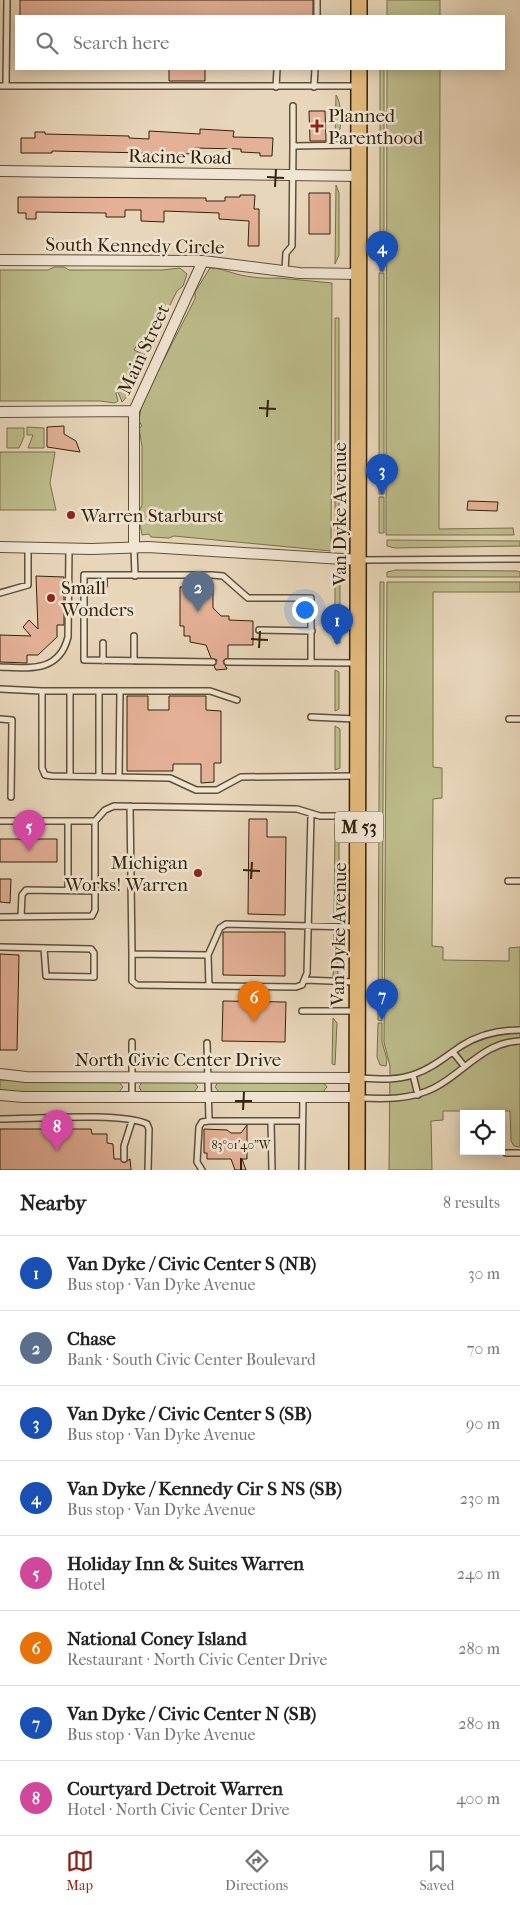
<!DOCTYPE html>
<html lang="en">
<head>
<meta charset="utf-8">
<style>
	:root { --surface:#fff; --page:#f6f6f6; --text:#222; --muted:#767676; --line:#e0e0e0; --accent:#8f2418 }
	body { margin:0; font-family:"IM FELL French Canon",serif; background:var(--page); color:var(--text) }
	.controls { position:absolute; right:15px; bottom:15px; display:grid; overflow:hidden; border-radius:0px; box-shadow:0 2px 12px #0003 }
	.controls button { width:45px; height:45px; display:grid; place-items:center; padding:0; border:0; border-bottom:1px solid var(--line); background:var(--surface); color:var(--text); font:25px sans-serif }
	.you { position:absolute; left:304px; top:609px; width:18px; height:18px; margin:-12px; border:4px solid #fff; border-radius:50%; background:#1a73e8; box-shadow:0 0 0 8px #1a73e833 }
	.badge { display:grid; place-items:center; width:32px; height:32px; border-radius:50%; background:var(--accent); color:#fff; font-size:16px; font-weight:700 }
	.pin { position:absolute; translate:-50% -41px; filter:drop-shadow(0 1px 2px #0008) }
	.pin::after { content:''; position:absolute; top:26px; width:18px; height:15px; background:inherit; clip-path:polygon(0 0,100% 0,50% 100%) }
	.list { margin:0; padding:0; list-style:none }
	h2 { display:flex; justify-content:space-between; align-items:center; height:65px; margin:0; padding:0 20px; font-size:21px }
	h2 small { font-size:16px; font-weight:400; color:var(--muted) }
	.list li { display:grid; grid-template-columns:32px 1fr auto; gap:15px; align-items:center; box-sizing:border-box; height:75px; padding:0 20px; border-top:1px solid var(--line) }
	.list b { display:block; font-size:19px; white-space:nowrap }
	.list p { margin:0; font-size:16px; white-space:nowrap; color:var(--muted) }
	.list em { font-size:16px; font-style:normal; color:var(--muted) }
	.icon { flex:none; width:28px; height:28px; fill:none; stroke:currentColor; stroke-width:2; stroke-linecap:round; stroke-linejoin:round }
	.map { position:relative; flex:none; width:520px; height:1170px; overflow:hidden }
	.search { position:absolute; background:var(--surface); box-shadow:0 2px 12px #0003; left:15px; right:15px; top:15px; height:55px; display:flex; align-items:center; gap:12px; box-sizing:border-box; padding:0 18px; border-radius:0px; color:var(--muted); font-size:19px }
	.sheet { height:665px; background:var(--surface) }
	nav { display:flex; justify-content:space-around; align-items:center; box-sizing:border-box; height:70px; border-top:1px solid var(--line); background:var(--surface); font-size:14px; color:var(--muted) }
	nav a { display:grid; justify-items:center; gap:2px }
	nav .on { color:var(--accent) }
	.map>svg:first-child { display:block }
	.green { fill:#bdbc8b; stroke:#78704a }
	.building { fill:#e4b097; stroke:#33230a }
	.lines { fill:none; stroke-linecap:round; stroke-linejoin:round }
	.lane-casing { stroke:#605036; stroke-width:8 }
	.street-casing { stroke:#605036; stroke-width:12 }
	.primary-casing { stroke:#33230a; stroke-width:18 }
	.lane { stroke:#f0e4d2; stroke-width:5 }
	.street { stroke:#f0e4d2; stroke-width:10 }
	.primary { stroke:#e4bb7d; stroke-width:15 }
	.ticks { fill:none; stroke:#33230a; stroke-width:2 }
	.poi-dot { fill:#8f2418; stroke:#f0e4d2; stroke-width:2 }
	.labels { text-anchor:middle; stroke-width:5; stroke-linejoin:round; paint-order:stroke }
	.shield { fill:#f0e4d2; stroke:#6c5d46; stroke-width:1 }
	.shield-label { font-size:18px; font-weight:bold; fill:#33230a }
	.poi-label { font-size:19px; fill:#33230a; stroke:#f0e4d2; text-anchor:start }
	.street-label { font-size:19px; fill:#33230a; stroke:#f0e4d2 }
	.ticks-label { font-size:12px; text-anchor:middle; fill:#33230a; stroke:#f0e4d2; stroke-width:5; stroke-linejoin:round; paint-order:stroke }
</style>
</head>
<body>
<div class="map">
<svg width="520" height="1170" viewBox="0 0 520 1170">
	<rect width="100%" height="100%" fill="#e8d6ba"/>
	<filter id="stains"><feTurbulence type="fractalNoise" baseFrequency=".004" numOctaves="4"/><feColorMatrix values="0 0 0 0 .2 0 0 0 0 .09 0 0 0 0 .02 0 0 0 .5 -.17"/></filter>
	<radialGradient id="worn" r=".72"><stop offset=".6" stop-color="#630" stop-opacity="0"/><stop offset="1" stop-color="#630" stop-opacity=".3"/></radialGradient>
	<path class="green" d="M 387,0 L 440,0 L 440,16 L 387,16 Z
		M 380,69 L 384,69 L 384,271 L 380,271 Z
		M 387,69 L 440,69 L 439,529 L 513,528 L 514,535 L 386,535 Z
		M 336,95 C 342,102 343,134 335,140 Z
		M 336,185 L 339,193 L 339,255 L 335,264 Z
		M 54,267 L 64,267 L 69,270 L 162,270 L 180,268 L 187,274 L 183,286 L 177,291 L 152,341 L 140,340 L 134,350 L 145,355 C 137,369 134,391 122,402 L 118,392 L 116,393 L 118,401 L 115,403 L 100,401 L 0,401 L 0,270 L 48,270 Z
		M 210,268 C 218,268 222,270 230,272 C 244,277 264,279 279,278 L 332,283 L 331,551 L 174,536 L 169,538 L 151,537 L 149,534 L 142,535 C 141,524 135,519 142,505 L 142,446 L 139,428 L 142,426 L 139,421 L 142,402 L 195,299 L 195,292 Z
		M 379,273 L 384,273 L 384,494 L 379,494 Z
		M 335,318 L 339,318 L 339,531 L 335,532 Z
		M 27,427 L 44,428 L 44,448 L 28,448 L 33,435 L 27,435 Z
		M 7,428 L 24,428 L 24,437 L 19,448 L 7,448 Z
		M 0,452 L 55,452 L 50,483 L 56,510 L 0,510 Z
		M 379,497 L 384,497 L 384,533 L 379,533 Z
		M 387,540 L 520,541 L 520,546 L 395,548 L 387,546 Z
		M 396,570 L 517,571 L 520,572 L 520,577 L 387,577 L 387,572 Z
		M 335,582 L 340,583 L 340,643 L 335,643 Z
		M 380,582 L 384,582 L 382,1021 L 378,1020 Z
		M 387,582 L 520,582 L 520,592 L 433,592 L 433,767 L 442,768 L 442,798 L 433,799 L 432,946 L 443,947 L 443,960 L 509,961 L 509,948 L 520,947 L 520,1147 L 514,1146 L 511,1141 L 510,1111 L 443,1111 L 443,1120 L 431,1121 L 432,1170 L 389,1170 L 390,1066 L 384,1042 Z
		M 335,670 L 339,672 L 339,709 L 335,711 Z
		M 335,726 L 340,729 L 340,768 L 335,770 Z
		M 335,824 L 339,831 L 339,912 L 334,919 Z
		M 334,934 L 337,936 L 338,975 L 333,978 Z
		M 333,1018 L 337,1023 L 335,1065 L 332,1064 Z
		M 378,1023 L 382,1023 L 382,1042 L 387,1059 L 386,1066 L 380,1065 L 377,1057 Z
		M 0,1080 L 119,1082 L 123,1087 L 119,1092 L 16,1092 L 0,1090 Z
		M 142,1082 L 194,1082 L 198,1087 L 194,1092 L 142,1092 L 139,1087 Z
		M 218,1082 L 323,1082 L 327,1087 L 323,1092 L 219,1092 L 215,1087 Z"/>
	<path class="building" d="M 20,0 L 313,0 L 313,16 L 20,16 Z
		M 169,69 L 205,69 L 205,81 L 169,81 Z
		M 309,111 L 325,111 L 326,141 L 310,141 Z
		M 200,129 L 234,131 L 233,137 L 273,138 L 272,156 L 260,156 L 260,153 L 241,152 L 241,149 L 194,148 L 194,154 L 52,151 L 52,153 L 21,153 L 21,138 L 35,138 L 35,132 L 45,132 L 45,134 L 129,136 L 129,138 L 149,139 L 149,131 L 200,134 Z
		M 309,193 L 330,193 L 330,234 L 309,234 Z
		M 240,195 L 255,195 L 254,209 L 259,209 L 259,246 L 248,246 L 249,221 L 219,219 L 219,213 L 164,211 L 164,222 L 141,221 L 141,210 L 125,210 L 125,217 L 106,217 L 106,213 L 36,212 L 36,219 L 26,219 L 26,213 L 18,213 L 18,197 L 206,198 L 206,201 L 225,201 L 225,197 L 240,197 Z
		M 64,426 L 64,434 L 76,441 L 80,452 L 47,447 L 47,427 Z
		M 468,501 L 498,502 L 497,511 L 467,510 Z
		M 36,576 L 64,577 L 64,625 L 57,625 L 57,637 L 38,655 L 27,655 L 27,663 L 0,662 L 0,635 L 31,636 L 23,627 L 29,620 L 38,629 Z
		M 205,584 L 213,584 L 213,608 L 221,616 L 229,616 L 229,620 L 253,621 L 253,645 L 228,645 L 228,658 L 223,661 L 227,669 L 216,670 L 214,666 L 217,660 L 211,658 L 206,645 L 190,642 L 190,636 L 184,636 L 184,626 L 180,626 L 180,587 L 205,586 Z
		M 127,696 L 148,696 L 148,710 L 169,710 L 169,696 L 206,696 L 206,710 L 221,711 L 221,763 L 214,763 L 214,782 L 201,783 L 201,764 L 173,764 L 173,771 L 127,771 Z
		M 249,819 L 267,819 L 267,837 L 286,837 L 285,915 L 248,914 Z
		M 0,839 L 57,839 L 57,862 L 0,862 Z
		M 0,879 L 11,879 L 10,903 L 0,902 Z
		M 223,932 L 285,932 L 285,976 L 223,975 Z
		M 0,954 L 19,955 L 17,1050 L 0,1050 Z
		M 223,1001 L 286,1002 L 285,1042 L 222,1041 Z
		M 247,1125 L 247,1159 L 242,1159 L 246,1170 L 235,1170 L 231,1159 L 207,1159 L 207,1153 L 204,1153 L 204,1129 L 227,1130 L 231,1133 L 241,1133 Z
		M 0,1129 L 91,1129 L 92,1134 L 107,1134 L 107,1143 L 113,1144 L 114,1159 L 120,1159 L 124,1163 L 130,1159 L 131,1170 L 0,1170 Z"/>
	<g class="lines">
		<defs>
			<path id="lane" d="M 317,16 L 317,0
				M 0,86 L 357,86
				M 6,86 L 7,0
				M 276,87 L 277,69
				M 314,87 L 315,69
				M 293,106 L 293,146 L 356,145
				M 285,271 L 286,253 L 292,246 L 293,146
				M 134,548 L 135,576
				M 361,560 L 520,559
				M 104,585 L 104,575
				M 0,593 L 28,585 L 28,548
				M 259,630 L 312,631
				M 103,661 L 103,643
				M 134,661 L 134,636
				M 213,662 L 84,660 L 84,575 L 212,575 L 223,576 L 248,598 L 311,598 L 311,663
				M 227,662 L 357,663
				M 0,667 C 29,668 59,673 68,637 L 69,549
				M 0,689 L 42,691
				M 70,691 L 70,776
				M 237,700 L 210,691 L 42,691 L 42,768 L 45,775 L 52,776 L 170,778 L 196,790 L 217,790 L 241,777 L 356,776
				M 311,717 L 355,719
				M 0,719 L 12,720 L 11,797
				M 509,719 L 520,719
				M 99,777 L 99,691
				M 119,777 L 120,691
				M 130,806 L 132,954
				M 0,821 L 95,821
				M 508,881 L 520,881
				M 68,890 L 68,821
				M 0,917 L 92,916 L 95,910 L 95,821 L 105,810 L 114,806 L 297,809 L 320,816 L 356,816
				M 21,917 L 22,895 L 26,890 L 95,891
				M 0,947 L 91,949 L 94,953 L 94,977 L 46,976 L 44,948
				M 208,955 L 220,928 L 226,924 L 356,927
				M 305,980 L 355,982
				M 209,986 L 208,955 L 132,954 L 132,981 L 137,985 L 296,987 L 302,985 L 307,973 L 311,815
				M 302,1011 L 354,1011
				M 207,1043 L 209,1121
				M 453,1052 L 464,1066
				M 413,1075 L 418,1095
				M 358,1078 C 377,1079 397,1081 415,1074 C 433,1068 446,1056 461,1046 C 480,1034 498,1030 520,1030
				M 132,1097 L 132,1042
				M 359,1098 C 385,1099 410,1100 434,1088 C 464,1073 483,1042 520,1041
				M 0,1119 C 33,1119 121,1112 147,1124 L 149,1129 L 148,1170
				M 271,1121 L 272,1170
				M 506,1153 L 520,1153
				M 124,1159 L 124,1146 L 132,1121
				M 202,1170 L 197,1162 L 199,1127 L 202,1122 L 209,1121 L 302,1121
				M 302,1170 L 303,1097"/>
			<path id="street" d="M 0,171 L 359,176
				M 0,260 L 203,261 L 299,273 L 359,274
				M 0,412 L 134,411
				M 0,547 L 92,549 L 148,547 L 359,560
				M 134,547 L 134,411 L 203,261
				M 0,1074 L 26,1077 L 357,1078
				M 0,1095 L 23,1097 L 357,1097"/>
			<path id="primary" d="M 359,16 L 359,0
				M 357,1170 L 359,69"/>
		</defs>
		<use href="#lane" class="lane-casing"/>
		<use href="#street" class="street-casing"/>
		<use href="#primary" class="primary-casing"/>
		<use href="#lane" class="lane"/>
		<use href="#street" class="street"/>
		<use href="#primary" class="primary"/>
	</g>
	<path class="ticks" d="M 267,177 L 284,178M 275,187 L 276,169M 259,408 L 276,409M 267,417 L 268,400M 251,639 L 268,640M 259,648 L 260,631M 243,870 L 260,871M 251,879 L 252,862M 235,1101 L 252,1101M 243,1110 L 244,1092M 241,1170 L 241,1158"/>
	<g class="poi-dot">
		<path d="M314.5 118.5h5v5h5v5h-5v5h-5v-5h-5v-5h5z"/>
		<circle cx="71" cy="515" r="5"/>
		<circle cx="51" cy="598" r="5"/>
		<circle cx="198" cy="873" r="5"/>
	</g>
	<g class="labels">
		<rect class="shield" x="335" y="811.5" width="48" height="31" rx="4"/>
		<g class="shield-label">
			<text x="359" y="833">M 53</text>
		</g>
		<g class="poi-label">
			<text x="328" y="122">Planned<tspan x="328" dy="22">Parenthood</tspan></text>
			<text x="81" y="522">Warren Starburst</text>
			<text x="61" y="594">Small<tspan x="61" dy="22">Wonders</tspan></text>
			<text x="188" y="869" text-anchor="end">Michigan<tspan x="188" dy="22">Works! Warren</tspan></text>
		</g>
		<g class="street-label">
			<text transform="translate(180 156) rotate(1)" y="7">Racine Road</text>
			<text transform="translate(135 245) rotate(1)" y="7">South Kennedy Circle</text>
			<text transform="translate(143 349) rotate(-65)" y="7">Main Street</text>
			<text transform="translate(339 514) rotate(-90)" y="7">Van Dyke Avenue</text>
			<text transform="translate(338 934) rotate(-89)" y="7">Van Dyke Avenue</text>
			<text x="178" y="1066">North Civic Center Drive</text>
		</g>
	</g>
	<g class="ticks-label">
		<text x="241" y="1149">83°01'40"W</text>
	</g>
	<rect width="100%" height="100%" filter="url(#stains)"/>
	<rect width="100%" height="100%" fill="url(#worn)"/>
</svg>
<div class="controls">
<button><svg class="icon" aria-label="locate" viewBox="0 0 24 24"><circle cx="12" cy="12" r="6"/><path d="M12 2v4M12 18v4M2 12h4M18 12h4"/></svg></button>
</div>
<div class="you"></div>
<div class="pin badge" style="left:337px;top:645px;background:#1a4fb4">1</div>
<div class="pin badge" style="left:198px;top:612px;background:#5c6f8a">2</div>
<div class="pin badge" style="left:382px;top:495px;background:#1a4fb4">3</div>
<div class="pin badge" style="left:382px;top:272px;background:#1a4fb4">4</div>
<div class="pin badge" style="left:29px;top:851px;background:#d1479c">5</div>
<div class="pin badge" style="left:254px;top:1022px;background:#e8710a">6</div>
<div class="pin badge" style="left:382px;top:1020px;background:#1a4fb4">7</div>
<div class="pin badge" style="left:57px;top:1151px;background:#d1479c">8</div>
<div class="search"><svg class="icon" aria-label="search" viewBox="0 0 24 24"><circle cx="10" cy="10" r="6"/><path d="M15 15l6 6"/></svg>Search here</div>
</div>
<section class="sheet">
<h2>Nearby<small>8 results</small></h2>
<ul class="list">
<li><span class="badge" style="background:#1a4fb4">1</span><div><b>Van Dyke / Civic Center S (NB)</b><p>Bus stop · Van Dyke Avenue</p></div><em>30 m</em></li>
<li><span class="badge" style="background:#5c6f8a">2</span><div><b>Chase</b><p>Bank · South Civic Center Boulevard</p></div><em>70 m</em></li>
<li><span class="badge" style="background:#1a4fb4">3</span><div><b>Van Dyke / Civic Center S (SB)</b><p>Bus stop · Van Dyke Avenue</p></div><em>90 m</em></li>
<li><span class="badge" style="background:#1a4fb4">4</span><div><b>Van Dyke / Kennedy Cir S NS (SB)</b><p>Bus stop · Van Dyke Avenue</p></div><em>230 m</em></li>
<li><span class="badge" style="background:#d1479c">5</span><div><b>Holiday Inn &amp; Suites Warren</b><p>Hotel</p></div><em>240 m</em></li>
<li><span class="badge" style="background:#e8710a">6</span><div><b>National Coney Island</b><p>Restaurant · North Civic Center Drive</p></div><em>280 m</em></li>
<li><span class="badge" style="background:#1a4fb4">7</span><div><b>Van Dyke / Civic Center N (SB)</b><p>Bus stop · Van Dyke Avenue</p></div><em>280 m</em></li>
<li><span class="badge" style="background:#d1479c">8</span><div><b>Courtyard Detroit Warren</b><p>Hotel · North Civic Center Drive</p></div><em>400 m</em></li>
</ul>
</section>
<nav>
<a class="on"><svg class="icon" aria-label="map" viewBox="0 0 24 24"><path d="M3 6l6-2 6 2 6-2v14l-6 2-6-2-6 2zM9 4v14M15 6v14"/></svg>Map</a>
<a><svg class="icon" aria-label="directions" viewBox="0 0 24 24"><path d="M12 3l9 9-9 9-9-9zM9 14v-3h6M13 9l2 2-2 2"/></svg>Directions</a>
<a><svg class="icon" aria-label="saved" viewBox="0 0 24 24"><path d="M7 4h10v16l-5-4-5 4z"/></svg>Saved</a>
</nav>
</body>
</html>
